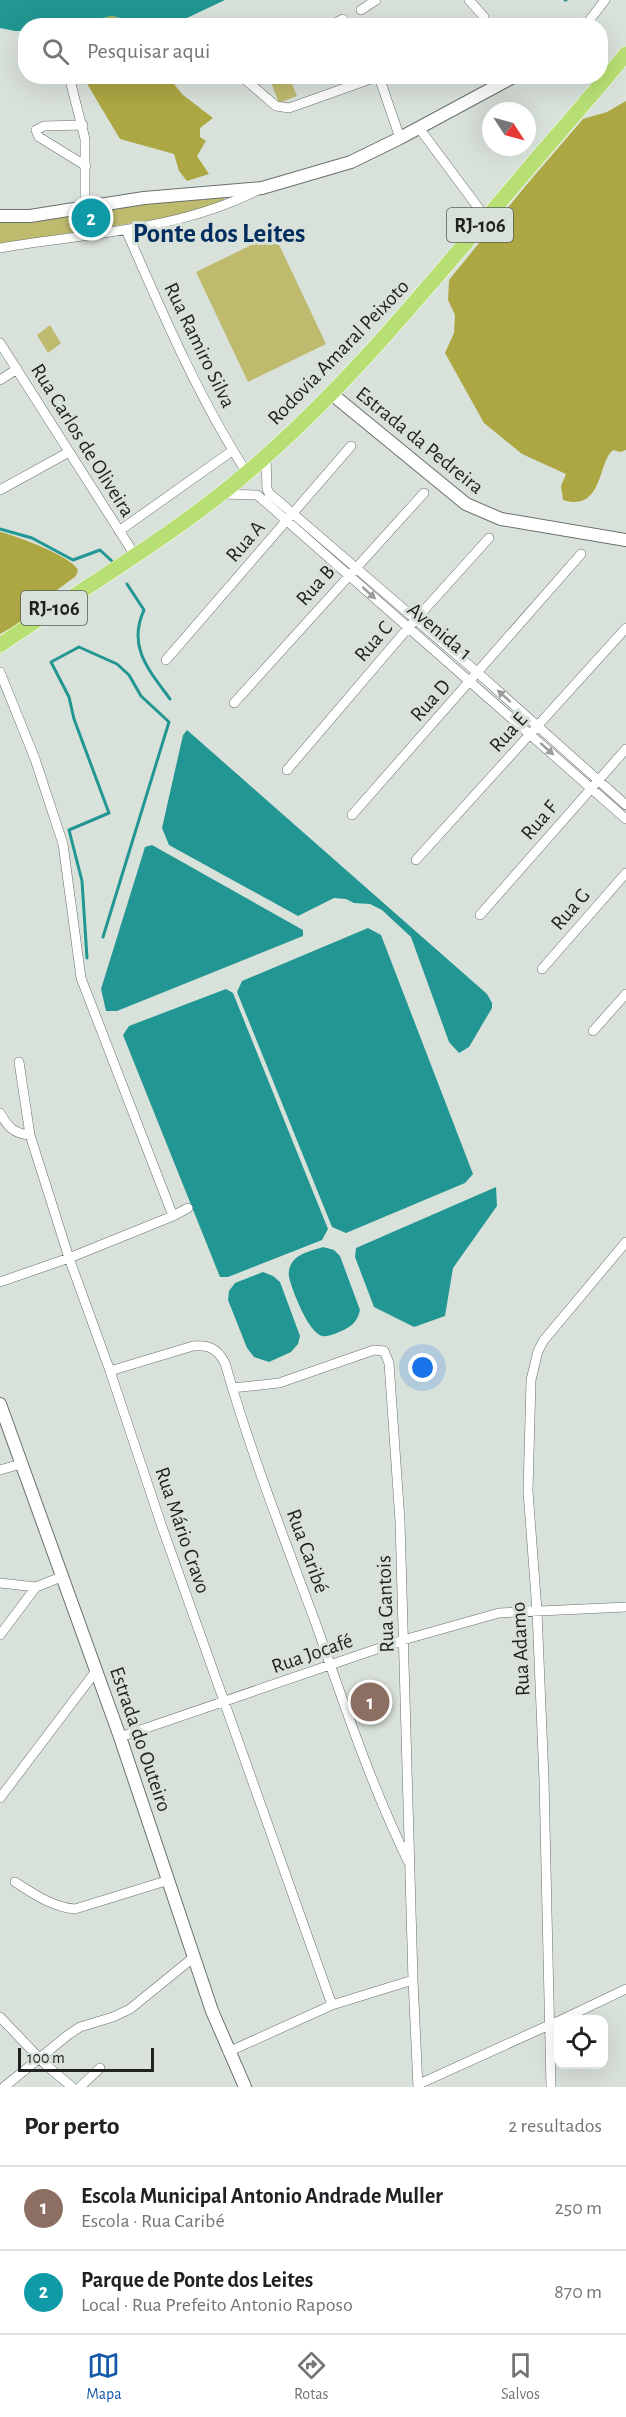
<!DOCTYPE html>
<html lang="pt">
<head>
<meta charset="utf-8">
<style>
	:root { --surface:#fff; --page:#f2f2f2; --text:#202124; --muted:#757577; --line:#e0e0e0; --accent:#1559a9 }
	body { margin:0; font-family:"Alegreya Sans",sans-serif; background:var(--page); color:var(--text) }
	.controls { position:absolute; right:18px; bottom:18px; display:grid; overflow:hidden; border-radius:12px; box-shadow:0 6px 24px #0002 }
	.controls button { width:54px; height:54px; display:grid; place-items:center; padding:0; border:0; border-bottom:2px solid var(--line); background:var(--surface); color:var(--text); font:30px sans-serif }
	.compass { position:absolute; left:482px; top:102px; width:54px; height:54px; border-radius:50%; background:var(--surface); box-shadow:0 6px 24px #0002; rotate:126deg }
	.scale { position:absolute; left:18px; bottom:15px; width:136px; box-sizing:border-box; padding-left:6px; border:3px solid #1f221f; border-top:0; font-size:16px; line-height:21px; white-space:nowrap; color:#1f221f; -webkit-text-stroke:4px #d9e2da; paint-order:stroke }
	.you { position:absolute; left:423px; top:1368px; width:21px; height:21px; margin:-15px; border:4px solid #fff; border-radius:50%; background:#1a73e8; box-shadow:0 0 0 9px #1a73e833 }
	.badge { display:grid; place-items:center; width:39px; height:39px; border-radius:50%; background:var(--accent); color:#fff; font-size:20px; font-weight:700 }
	.pin { position:absolute; translate:-50% -50%; border:3px solid #fff; box-shadow:0 2px 6px #0006 }
	.list { margin:0; padding:0; list-style:none }
	h2 { display:flex; justify-content:space-between; align-items:center; height:78px; margin:0; padding:0 24px; font-size:26px }
	h2 small { font-size:20px; font-weight:400; color:var(--muted) }
	.list li { display:grid; grid-template-columns:39px 1fr auto; gap:18px; align-items:center; box-sizing:border-box; height:84px; padding:0 24px; border-top:2px solid var(--line) }
	.list b { display:block; font-size:22px; white-space:nowrap }
	.list p { margin:0; font-size:20px; white-space:nowrap; color:var(--muted) }
	.list em { font-size:20px; font-style:normal; color:var(--muted) }
	.icon { flex:none; width:33px; height:33px; fill:none; stroke:currentColor; stroke-width:2; stroke-linecap:round; stroke-linejoin:round }
	.map { position:relative; flex:none; width:626px; height:2087px; overflow:hidden }
	.search { position:absolute; background:var(--surface); box-shadow:0 6px 24px #0002; left:18px; right:18px; top:18px; height:66px; display:flex; align-items:center; gap:15px; box-sizing:border-box; padding:0 21px; border-radius:24px; color:var(--muted); font-size:22px }
	.sheet { height:246px; background:var(--surface) }
	nav { display:flex; justify-content:space-around; align-items:center; box-sizing:border-box; height:84px; border-top:2px solid var(--line); background:var(--surface); font-size:16px; color:var(--muted) }
	nav a { display:grid; justify-items:center; gap:3px }
	nav .on { color:var(--accent) }
	.map>svg:first-child { display:block }
	.green { fill:#beba6e }
	.forest { fill:#ada743 }
	.water { fill:#229692 }
	.lines { fill:none; stroke-linecap:round; stroke-linejoin:round }
	.stream { stroke:#229692; stroke-width:3 }
	.minor-casing { stroke:#69716a; stroke-width:10 }
	.tertiary-casing { stroke:#69716a; stroke-width:14 }
	.trunk-casing { stroke:#fff; stroke-width:16 }
	.minor { stroke:#fff; stroke-width:9 }
	.tertiary { stroke:#fff; stroke-width:12 }
	.trunk { stroke:#b8df74; stroke-width:15 }
	.oneway { fill:#9a9c9a }
	.labels { text-anchor:middle; stroke-width:6; stroke-linejoin:round; paint-order:stroke }
	.shield { fill:#d9e2da; stroke:#575c57; stroke-width:1.5 }
	.shield-label { font-size:20px; font-weight:bold; fill:#1f221f }
	.street-label { font-size:21px; fill:#1f221f; stroke:#d9e2da }
	.district-label { font-size:27px; font-weight:bold; fill:#022d5f; stroke:#d9e2da }
</style>
</head>
<body>
<div class="map">
<svg width="626" height="2087" viewBox="0 0 626 2087">
	<rect width="100%" height="100%" fill="#d9e2da"/>
	<path class="green" d="M 269,77 L 289,77 L 297,96 L 279,103 Z
		M 223,194 L 225,202 L 183,215 L 0,244 L 0,220 Z
		M 274,234 L 326,344 L 248,382 L 196,272 Z
		M 50,325 L 61,343 L 48,353 L 37,335 Z"/>
	<path class="forest" d="M 112,16 L 151,26 L 70,26 Z
		M 83,77 L 168,77 L 183,95 L 213,118 L 200,128 L 200,137 L 206,141 L 197,156 L 209,174 L 187,181 L 179,171 L 174,154 L 120,139 Z
		M 626,101 L 626,450 L 620,452 L 613,450 C 598,461 603,513 563,500 L 561,486 L 566,474 L 522,454 L 484,423 L 445,353 L 454,333 L 455,315 L 448,300 L 449,280 L 528,183 L 583,119 L 607,112 Z
		M 0,532 C 15,535 73,557 78,570 L 76,576 L 53,593 L 38,609 L 24,621 L 0,634 Z"/>
	<path class="water" d="M 0,0 L 225,0 L 172,25 L 151,25 L 112,16 L 70,25 L 26,26 L 25,31 L 15,31 L 0,28 Z
		M 187,730 L 487,994 L 492,1003 L 492,1008 L 469,1047 L 459,1053 L 449,1042 L 411,937 L 382,910 L 370,904 L 354,903 L 346,899 L 334,898 L 298,916 L 169,845 L 162,828 L 183,735 Z
		M 152,845 L 303,930 L 303,936 L 117,1011 L 106,1011 L 101,989 L 145,847 Z
		M 368,928 L 381,935 L 473,1174 L 465,1183 L 346,1233 L 332,1227 L 237,992 L 242,981 Z
		M 226,989 L 233,993 L 328,1229 L 322,1240 L 228,1277 L 220,1277 L 123,1035 L 129,1026 Z
		M 496,1187 L 497,1206 L 453,1268 L 445,1316 L 414,1327 L 374,1307 L 355,1257 L 356,1248 Z
		M 323,1247 L 334,1250 L 340,1256 L 360,1310 C 357,1323 351,1327 339,1332 C 334,1334 328,1337 322,1336 C 308,1332 292,1290 289,1277 C 288,1271 290,1264 294,1260 C 300,1253 314,1250 323,1247 Z
		M 263,1272 L 273,1276 L 280,1282 L 300,1336 L 298,1344 L 291,1352 L 269,1362 L 254,1357 L 247,1348 L 228,1300 L 229,1291 L 235,1283 Z"/>
	<g class="lines">
		<path class="stream" d="M 565,0 L 566,0
			M 0,529 L 32,538 L 73,560 L 100,550 L 114,563
			M 127,584 L 144,610 C 127,647 149,670 170,699
			M 87,958 L 82,881 L 69,830 L 109,813 L 74,719 L 69,697 L 51,662 L 79,647 L 117,664 L 129,675 L 141,696 L 169,722 L 103,937"/>
		<defs>
			<path id="minor" d="M 469,0 L 484,17 L 483,26
				M 361,10 L 376,0
				M 330,26 L 343,19
				M 585,26 L 605,0
				M 69,76 L 85,139 L 85,208
				M 241,76 L 276,106 L 289,108 L 379,76
				M 379,77 L 400,138
				M 83,125 L 44,126 L 36,130 L 39,137 L 86,166
				M 419,128 L 486,218
				M 126,230 C 162,312 198,397 247,473
				M 0,248 C 87,233 178,231 258,190
				M 0,343 L 136,557
				M 0,380 L 17,369
				M 266,456 L 267,489 L 269,493 L 478,673 L 626,805
				M 0,490 L 69,452
				M 222,494 L 257,495 L 262,499 L 626,819
				M 119,531 L 232,451
				M 166,660 L 351,446
				M 0,672 L 35,759 L 63,844 L 81,978 L 173,1216
				M 234,703 L 424,493
				M 287,770 L 408,628 L 489,538
				M 352,815 L 581,554
				M 416,860 L 626,628
				M 480,915 L 626,749
				M 542,969 L 626,873
				M 593,1031 L 626,994
				M 19,1062 L 30,1135 L 69,1258 L 110,1371 L 161,1524 L 332,2005
				M 0,1113 C 7,1126 14,1134 30,1135
				M 0,1282 L 69,1258 L 173,1216 L 188,1208
				M 110,1371 L 193,1346 C 209,1345 217,1348 225,1363 C 250,1451 284,1538 316,1624 C 344,1704 371,1785 408,1861
				M 232,1388 L 279,1383 L 374,1350 L 384,1351 L 389,1363 L 400,1521 L 413,1980 L 418,2087
				M 0,1470 L 21,1464
				M 0,1583 L 36,1587 L 61,1577
				M 0,1635 L 36,1587
				M 120,1737 L 403,1640 L 499,1613 L 626,1607
				M 0,1798 L 96,1671
				M 15,1882 C 34,1894 52,1907 75,1909 L 169,1880
				M 0,2017 L 46,2065 L 72,2087
				M 561,2020 L 626,1989
				M 228,2052 L 332,2005 L 413,1980
				M 419,2084 L 558,2021
				M 4,2087 L 68,2035 L 80,2027 L 113,2017 L 130,2009 L 194,1957
				M 80,2087 L 100,2068
				M 551,2087 L 544,1780 L 537,1611 L 528,1491 L 531,1380 L 538,1351 L 544,1340 L 626,1242"/>
			<path id="tertiary" d="M 0,216 L 30,216 L 144,198 L 262,188 L 351,162 L 400,138 L 515,76
				M 333,395 L 466,504 L 501,519 L 626,540
				M 0,1404 L 120,1737 L 212,2011 L 245,2087"/>
			<path id="trunk" d="M 0,645 C 83,588 172,537 249,471 C 337,396 410,308 485,220 C 531,164 580,110 626,54"/>
		</defs>
		<use href="#minor" class="minor-casing"/>
		<use href="#tertiary" class="tertiary-casing"/>
		<use href="#trunk" class="trunk-casing"/>
		<use href="#minor" class="minor"/>
		<use href="#tertiary" class="tertiary"/>
		<use href="#trunk" class="trunk"/>
	</g>
	<defs><path id="oneway-solid" d="M-6-.8H1V-3.2L6.5 0L1 3.2V.8H-6Z" transform="scale(1.5)"/></defs>
	<g class="oneway">
		<use href="#oneway-solid" transform="translate(369 593) rotate(42)"/>
		<use href="#oneway-solid" transform="translate(504 696) rotate(-138)"/>
		<use href="#oneway-solid" transform="translate(547 749) rotate(42)"/>
	</g>
	<g class="labels">
		<g class="shield">
			<rect x="447" y="208" width="66" height="34" rx="4.5"/>
			<rect x="21" y="591" width="66" height="34" rx="4.5"/>
		</g>
		<g class="shield-label">
			<text x="480" y="232">RJ-106</text>
			<text x="54" y="615">RJ-106</text>
		</g>
		<g class="street-label">
			<text transform="translate(200 345) rotate(64)" y="7">Rua Ramiro Silva</text>
			<text transform="translate(338 352) rotate(-46)" y="7">Rodovia Amaral Peixoto</text>
			<text transform="translate(83 440) rotate(58)" y="7">Rua Carlos de Oliveira</text>
			<text transform="translate(420 440) rotate(39)" y="7">Estrada da Pedreira</text>
			<text transform="translate(245 541) rotate(-49)" y="7">Rua A</text>
			<text transform="translate(315 585) rotate(-48)" y="7">Rua B</text>
			<text transform="translate(440 631) rotate(40)" y="7">Avenida 1</text>
			<text transform="translate(373 641) rotate(-49)" y="7">Rua C</text>
			<text transform="translate(430 700) rotate(-48)" y="7">Rua D</text>
			<text transform="translate(508 732) rotate(-48)" y="7">Rua E</text>
			<text transform="translate(539 820) rotate(-49)" y="7">Rua F</text>
			<text transform="translate(570 909) rotate(-49)" y="7">Rua G</text>
			<text transform="translate(183 1530) rotate(71)" y="7">Rua Mário Cravo</text>
			<text transform="translate(308 1551) rotate(70)" y="7">Rua Caribé</text>
			<text transform="translate(385 1604) rotate(-92)" y="7">Rua Gantois</text>
			<text transform="translate(520 1649) rotate(-93)" y="7">Rua Adamo</text>
			<text transform="translate(312 1653) rotate(-19)" y="7">Rua Jocafé</text>
			<text transform="translate(141 1739) rotate(71)" y="7">Estrada do Outeiro</text>
		</g>
		<g class="district-label">
			<text x="219" y="242">Ponte dos Leites</text>
		</g>
	</g>
</svg>
<div class="controls">
<button><svg class="icon" aria-label="locate" viewBox="0 0 24 24"><circle cx="12" cy="12" r="6"/><path d="M12 2v4M12 18v4M2 12h4M18 12h4"/></svg></button>
</div>
<svg class="compass" viewBox="-18 -18 36 36"><path d="M0-13l5 13h-10z" fill="#e53935"/><path d="M0 13l5-13h-10z" fill="#757577"/></svg>
<div class="scale">100 m</div>
<div class="you"></div>
<div class="pin badge" style="left:370px;top:1702px;background:#8d6e63">1</div>
<div class="pin badge" style="left:91px;top:218px;background:#0f9aa8">2</div>
<div class="search"><svg class="icon" aria-label="search" viewBox="0 0 24 24"><circle cx="10" cy="10" r="6"/><path d="M15 15l6 6"/></svg>Pesquisar aqui</div>
</div>
<section class="sheet">
<h2>Por perto<small>2 resultados</small></h2>
<ul class="list">
<li><span class="badge" style="background:#8d6e63">1</span><div><b>Escola Municipal Antonio Andrade Muller</b><p>Escola · Rua Caribé</p></div><em>250 m</em></li>
<li><span class="badge" style="background:#0f9aa8">2</span><div><b>Parque de Ponte dos Leites</b><p>Local · Rua Prefeito Antonio Raposo</p></div><em>870 m</em></li>
</ul>
</section>
<nav>
<a class="on"><svg class="icon" aria-label="map" viewBox="0 0 24 24"><path d="M3 6l6-2 6 2 6-2v14l-6 2-6-2-6 2zM9 4v14M15 6v14"/></svg>Mapa</a>
<a><svg class="icon" aria-label="directions" viewBox="0 0 24 24"><path d="M12 3l9 9-9 9-9-9zM9 14v-3h6M13 9l2 2-2 2"/></svg>Rotas</a>
<a><svg class="icon" aria-label="saved" viewBox="0 0 24 24"><path d="M7 4h10v16l-5-4-5 4z"/></svg>Salvos</a>
</nav>
</body>
</html>
